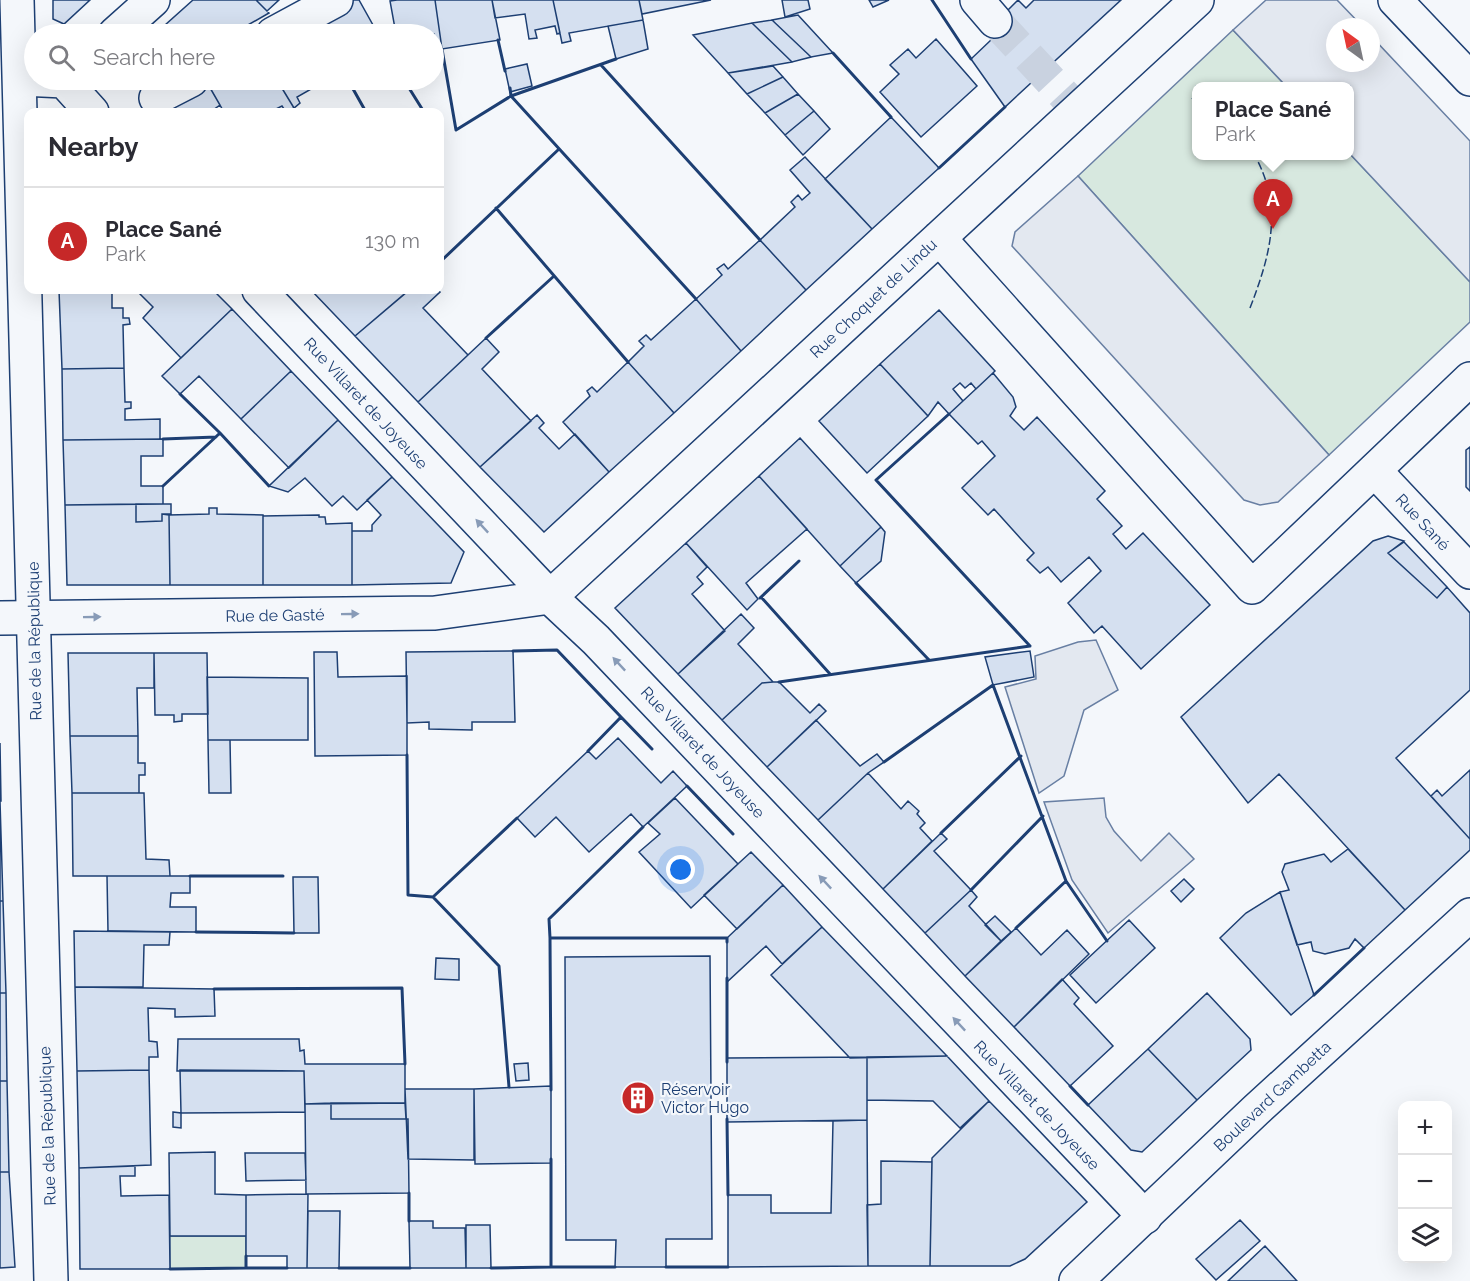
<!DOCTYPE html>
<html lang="en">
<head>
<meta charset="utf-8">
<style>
	:root { --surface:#fff; --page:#f2f2f3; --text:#2b2b33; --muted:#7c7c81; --line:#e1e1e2; --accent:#c62828 }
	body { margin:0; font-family:Raleway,sans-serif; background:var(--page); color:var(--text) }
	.controls { position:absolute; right:18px; bottom:18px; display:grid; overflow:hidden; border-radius:12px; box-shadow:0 6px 24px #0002 }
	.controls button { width:54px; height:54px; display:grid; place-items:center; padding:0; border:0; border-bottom:2px solid var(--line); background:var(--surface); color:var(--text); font:30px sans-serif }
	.compass { position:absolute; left:1326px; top:18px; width:54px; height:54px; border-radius:50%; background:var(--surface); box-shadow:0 6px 24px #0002; rotate:327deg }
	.you { position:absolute; left:681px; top:870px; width:21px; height:21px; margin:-15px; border:4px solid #fff; border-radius:50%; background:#1a73e8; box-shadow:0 0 0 9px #1a73e833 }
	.badge { display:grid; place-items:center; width:39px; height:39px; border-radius:50%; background:var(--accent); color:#fff; font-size:20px; font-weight:700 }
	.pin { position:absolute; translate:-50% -50px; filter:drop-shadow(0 2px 3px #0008) }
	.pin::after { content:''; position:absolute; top:32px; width:21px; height:18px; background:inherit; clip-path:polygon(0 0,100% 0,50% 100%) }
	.popup { position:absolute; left:1192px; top:82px; width:162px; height:78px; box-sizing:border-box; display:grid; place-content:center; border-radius:12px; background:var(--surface); filter:drop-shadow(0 2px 4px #0005); font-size:20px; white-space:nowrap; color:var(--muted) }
	.popup b { font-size:22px; color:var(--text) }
	.popup::after { content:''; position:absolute; left:50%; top:100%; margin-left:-12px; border:12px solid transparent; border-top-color:var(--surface) }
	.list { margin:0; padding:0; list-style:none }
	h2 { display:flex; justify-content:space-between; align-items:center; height:78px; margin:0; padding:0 24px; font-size:26px }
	h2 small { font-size:20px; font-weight:400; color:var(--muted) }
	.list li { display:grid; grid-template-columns:39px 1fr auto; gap:18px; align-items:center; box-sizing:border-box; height:108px; padding:0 24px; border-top:2px solid var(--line) }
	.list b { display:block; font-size:22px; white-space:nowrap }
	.list p { margin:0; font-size:20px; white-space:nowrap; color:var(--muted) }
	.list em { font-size:20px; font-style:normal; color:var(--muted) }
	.icon { flex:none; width:33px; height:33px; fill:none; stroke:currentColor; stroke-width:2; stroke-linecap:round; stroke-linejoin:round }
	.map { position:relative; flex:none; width:1470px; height:1281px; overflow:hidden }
	.search { position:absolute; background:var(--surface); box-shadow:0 6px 24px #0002; left:24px; top:24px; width:420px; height:66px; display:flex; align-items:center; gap:15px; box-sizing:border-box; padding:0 21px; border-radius:33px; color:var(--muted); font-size:22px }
	.panel { position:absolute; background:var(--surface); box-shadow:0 6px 24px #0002; left:24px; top:108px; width:420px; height:186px; border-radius:12px }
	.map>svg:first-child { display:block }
	.green { fill:#d7e8df; stroke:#687fa3; stroke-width:1.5 }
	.parking { fill:#e3e8f0; stroke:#687fa3; stroke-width:1.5 }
	.building { fill:#d5e0f0; stroke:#1d3f73; stroke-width:1.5 }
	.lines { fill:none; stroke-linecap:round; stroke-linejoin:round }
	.minor-tunnel { stroke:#c9d2e0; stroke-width:33; stroke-dasharray:33 16; stroke-linecap:butt }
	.minor-casing { stroke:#1d3f73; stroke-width:36 }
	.tertiary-casing { stroke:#1d3f73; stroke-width:36 }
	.minor { stroke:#f4f7fb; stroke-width:33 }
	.tertiary { stroke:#f4f7fb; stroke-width:33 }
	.fence { stroke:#1d3f73; stroke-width:1.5; stroke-dasharray:8 3; stroke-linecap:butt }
	.wall { stroke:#1d3f73; stroke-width:3 }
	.oneway { fill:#889bb7 }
	.labels { text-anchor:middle; stroke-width:4.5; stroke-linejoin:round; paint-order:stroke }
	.street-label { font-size:16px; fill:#1d3f73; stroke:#f4f7fb }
	.poi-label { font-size:16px; fill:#1d3f73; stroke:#f4f7fb; text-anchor:start }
</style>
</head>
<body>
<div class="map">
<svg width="1470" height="1281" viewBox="0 0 1470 1281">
	<rect width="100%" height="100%" fill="#f4f7fb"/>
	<path class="green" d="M 1233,30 L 1286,86 L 1196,86 L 1196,156 L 1350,154 L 1470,282 L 1470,322 L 1329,455 L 1078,176 Z
		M 170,1236 L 246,1236 L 246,1268 L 170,1269 Z"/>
	<path class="parking" d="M 1266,0 L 1337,0 L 1363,27 L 1335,27 L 1335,63 L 1371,63 L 1371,36 L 1470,141 L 1470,282 L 1350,154 L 1350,86 L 1286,86 L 1233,30 Z
		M 1078,176 L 1329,455 L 1278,502 L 1260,505 L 1244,500 L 1012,246 L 1015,232 Z
		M 1096,640 L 1118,690 L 1084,710 L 1064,776 L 1039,793 L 1005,687 L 1036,679 L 1035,656 L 1078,642 Z
		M 1104,798 L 1106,817 L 1114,831 L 1141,861 L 1169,833 L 1194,859 L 1108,933 L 1072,880 L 1044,802 Z"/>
	<path class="building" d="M 53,0 L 90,0 L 64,24 L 53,19 Z
		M 193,0 L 256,0 L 269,13 L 232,34 L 155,34 Z
		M 256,0 L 279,0 L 267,11 Z
		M 352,0 L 359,0 L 378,34 L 322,34 L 315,22 Z
		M 397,0 L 435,0 L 442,49 L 434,51 L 434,34 L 396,34 L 390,1 Z
		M 435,0 L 492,0 L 500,40 L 442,49 Z
		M 492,0 L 553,0 L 560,33 L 557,34 L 555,26 L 535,30 L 537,38 L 529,39 L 525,14 L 495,18 Z
		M 553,0 L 639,0 L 643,20 L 569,33 L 571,41 L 562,43 Z
		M 639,0 L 711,0 L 642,14 Z
		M 782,0 L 808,0 L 810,9 L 785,17 Z
		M 869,0 L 889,0 L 873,7 Z
		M 1018,0 L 1026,8 L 1034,0 L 1121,0 L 1005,107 L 971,59 L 1013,19 L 1006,12 Z
		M 798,15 L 833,53 L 811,57 L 772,20 Z
		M 643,20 L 648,49 L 616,59 L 608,26 Z
		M 772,20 L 811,57 L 792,62 L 752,23 Z
		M 315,22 L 322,34 L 294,34 Z
		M 752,23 L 792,62 L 728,73 L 693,35 Z
		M 936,39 L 977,86 L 921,137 L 880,92 L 899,74 L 890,65 L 908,49 L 916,58 Z
		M 527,64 L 532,86 L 510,92 L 505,69 Z
		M 773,66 L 783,77 L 747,94 L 728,73 Z
		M 783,77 L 798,94 L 765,113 L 747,94 Z
		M 220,80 L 277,80 L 294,108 L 286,112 L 282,106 L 270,112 L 224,112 L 209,86 Z
		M 277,80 L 327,80 L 297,97 L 300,103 L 294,108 Z
		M 209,86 L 220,105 L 210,112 L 164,112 Z
		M 798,94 L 814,111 L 785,135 L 765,113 Z
		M 814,111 L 830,129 L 803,155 L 785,135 Z
		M 891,117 L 939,168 L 872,229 L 825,179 Z
		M 805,157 L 872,229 L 806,290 L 760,240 L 795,207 L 791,202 L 798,195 L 802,200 L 810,193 L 790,170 Z
		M 760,240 L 806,290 L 741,351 L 696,299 L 722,275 L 717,269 L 724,264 L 728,269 Z
		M 59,290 L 112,290 L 112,308 L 123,308 L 123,318 L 129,318 L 130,324 L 123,325 L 124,368 L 62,369 Z
		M 136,290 L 213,290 L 232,309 L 181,358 L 143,318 L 153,307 Z
		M 311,290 L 405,290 L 407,292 L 355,336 Z
		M 409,290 L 437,290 L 440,292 L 423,308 L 468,355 L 418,402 L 355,336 Z
		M 696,299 L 741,351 L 674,413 L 628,362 L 644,346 L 639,341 L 646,335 L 651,340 Z
		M 232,309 L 291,371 L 241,419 L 199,376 L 180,394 L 162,376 Z
		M 939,310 L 995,371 L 976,389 L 971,383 L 965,388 L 960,383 L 953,389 L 963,401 L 949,414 L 938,402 L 928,416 L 880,364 Z
		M 486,338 L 499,352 L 482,369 L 531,421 L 480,467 L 418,402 Z
		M 628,362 L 674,413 L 609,472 L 563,422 L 590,396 L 587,391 L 592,387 L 597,392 Z
		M 880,364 L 928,416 L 867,473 L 819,421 Z
		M 124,368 L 125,402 L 131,402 L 131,408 L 125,409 L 125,420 L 160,419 L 160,439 L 63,440 L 62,369 Z
		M 291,371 L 338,420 L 289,468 L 241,419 Z
		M 993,373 L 1013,397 L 1016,407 L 1010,416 L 1024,430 L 1037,417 L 1105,491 L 1097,499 L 1122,526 L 1113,534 L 1126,549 L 1143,533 L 1210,605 L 1141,669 L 1102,626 L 1094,633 L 1068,603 L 1101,571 L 1089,557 L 1061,582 L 1048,567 L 1040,573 L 1027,560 L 1034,553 L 1021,539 L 994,509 L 988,515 L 962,488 L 995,456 L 982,441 L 978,444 L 949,414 Z
		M 537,415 L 544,423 L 539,428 L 559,449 L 575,434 L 609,472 L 544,532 L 480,467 Z
		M 338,420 L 392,477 L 357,510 L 343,496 L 332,506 L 305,478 L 288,492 L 269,486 Z
		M 800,438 L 881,527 L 840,566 L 759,476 Z
		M 163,439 L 163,456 L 141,456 L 141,486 L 163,486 L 163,504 L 65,505 L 63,440 Z
		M 1470,447 L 1470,491 L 1466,487 L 1466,450 Z
		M 759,476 L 807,529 L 746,583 L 758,599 L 747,610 L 686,543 Z
		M 392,477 L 464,552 L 451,583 L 352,585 L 352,531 L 372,531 L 372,525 L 381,515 L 367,500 Z
		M 136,504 L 136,522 L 162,521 L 162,514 L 169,515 L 170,585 L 67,585 L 65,505 Z
		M 136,504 L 171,504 L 171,514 L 162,514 L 162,521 L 136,522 Z
		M 209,508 L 217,508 L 217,514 L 263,515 L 263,585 L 170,585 L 169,515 L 209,514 Z
		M 319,515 L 319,517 L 325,517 L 326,524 L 352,523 L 352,585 L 263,585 L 263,516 Z
		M 881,527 L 885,532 L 881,561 L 856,583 L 840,566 Z
		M 1388,536 L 1404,541 L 1388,553 L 1437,598 L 1447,587 L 1470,613 L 1470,690 L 1396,758 L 1470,839 L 1470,850 L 1405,910 L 1279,774 L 1248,803 L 1181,717 L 1373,541 Z
		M 1404,542 L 1447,587 L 1437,598 L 1388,553 Z
		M 686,543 L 707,567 L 697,577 L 703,584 L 692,594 L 725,631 L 678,674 L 615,608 Z
		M 741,614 L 754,628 L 738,644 L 773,682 L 762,683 L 722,720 L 678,674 Z
		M 513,651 L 515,722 L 472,722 L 472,730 L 429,729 L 429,722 L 407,723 L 406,652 Z
		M 1030,651 L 1034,677 L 993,685 L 985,657 Z
		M 314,652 L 337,652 L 338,677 L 407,676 L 407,755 L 315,756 Z
		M 68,653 L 154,653 L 154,688 L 137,688 L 138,736 L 70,736 Z
		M 154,653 L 207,653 L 208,714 L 182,714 L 182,721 L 174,722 L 174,715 L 155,715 Z
		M 207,677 L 308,678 L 308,740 L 208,740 Z
		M 773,682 L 779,682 L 810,713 L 819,704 L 826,711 L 767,767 L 722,720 L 762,683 Z
		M 816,720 L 860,766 L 877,754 L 884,762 L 868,773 L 818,820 L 767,767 Z
		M 70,736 L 138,736 L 138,763 L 145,763 L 145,775 L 139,775 L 139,793 L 72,793 Z
		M 618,738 L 661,783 L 673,771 L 687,786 L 643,827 L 631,814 L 589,852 L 556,817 L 535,837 L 517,818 L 588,751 L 596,759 Z
		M 208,740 L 230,740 L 231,793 L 209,793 Z
		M 0,743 L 1,801 L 0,801 Z
		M 1470,770 L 1470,839 L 1431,796 L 1437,790 L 1442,796 Z
		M 868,773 L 901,809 L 908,801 L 919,811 L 917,814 L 925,823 L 920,828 L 932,841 L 883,889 L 818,820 Z
		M 72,793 L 144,793 L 146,859 L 169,860 L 170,876 L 73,876 Z
		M 675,798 L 738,864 L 691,908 L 639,852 L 660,834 L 648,823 Z
		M 0,801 L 3,901 L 0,901 Z
		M 941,833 L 947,839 L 934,851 L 971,890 L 925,933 L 883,889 Z
		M 1348,849 L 1405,910 L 1364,948 L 1355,939 L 1349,948 L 1325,954 L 1313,951 L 1311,942 L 1297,945 L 1280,892 L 1289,890 L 1282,872 L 1285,864 L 1324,854 L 1331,862 Z
		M 751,852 L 783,885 L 737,929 L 704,895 Z
		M 107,876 L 190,876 L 190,893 L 171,893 L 170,907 L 196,907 L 196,932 L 108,931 Z
		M 293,877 L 318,877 L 319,933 L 294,933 Z
		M 1184,879 L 1194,889 L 1181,902 L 1171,891 Z
		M 783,885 L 822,927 L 782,964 L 766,946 L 727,982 L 727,938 Z
		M 971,890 L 977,897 L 969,906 L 1001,941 L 965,976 L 925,933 Z
		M 1280,892 L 1314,995 L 1291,1015 L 1220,938 L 1246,913 Z
		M 0,901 L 3,901 L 6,993 L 0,993 Z
		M 995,916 L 1011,932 L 1001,941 L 985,925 Z
		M 1129,920 L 1155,948 L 1096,1003 L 1070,975 Z
		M 822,927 L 947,1056 L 850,1058 L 771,975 Z
		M 1016,928 L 1041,955 L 1067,930 L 1089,954 L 1014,1027 L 965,976 Z
		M 74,931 L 170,932 L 169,945 L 144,945 L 143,987 L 75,987 Z
		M 710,956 L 712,1239 L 666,1239 L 666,1267 L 615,1267 L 616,1240 L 566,1240 L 565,957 Z
		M 436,958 L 459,959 L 459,980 L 435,979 Z
		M 1062,979 L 1079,998 L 1074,1004 L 1113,1046 L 1070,1086 L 1014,1027 Z
		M 75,987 L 214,989 L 215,1016 L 175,1017 L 175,1009 L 148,1008 L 149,1041 L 157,1042 L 158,1057 L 149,1057 L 149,1070 L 77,1071 Z
		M 0,993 L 6,993 L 7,1081 L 0,1081 Z
		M 1207,993 L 1250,1039 L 1251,1050 L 1197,1100 L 1148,1049 Z
		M 178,1039 L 299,1039 L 300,1051 L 304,1050 L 305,1064 L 405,1064 L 405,1103 L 305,1104 L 304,1071 L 177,1071 Z
		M 1148,1049 L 1197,1100 L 1142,1152 L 1131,1150 L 1088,1105 Z
		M 947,1056 L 989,1101 L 960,1128 L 933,1101 L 867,1100 L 867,1057 Z
		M 867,1057 L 867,1120 L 727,1122 L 727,1058 Z
		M 528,1063 L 529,1080 L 516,1081 L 514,1064 Z
		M 149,1070 L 151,1165 L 79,1168 L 77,1071 Z
		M 180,1070 L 304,1071 L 305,1112 L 181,1113 Z
		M 0,1081 L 7,1081 L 9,1172 L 0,1172 Z
		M 551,1086 L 551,1163 L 475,1164 L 474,1089 Z
		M 405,1089 L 474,1089 L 474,1160 L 408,1159 Z
		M 989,1101 L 1087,1202 L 1025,1259 L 1010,1266 L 930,1266 L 932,1158 Z
		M 331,1103 L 405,1103 L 406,1119 L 331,1119 Z
		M 331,1103 L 331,1119 L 408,1119 L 409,1193 L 306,1194 L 305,1104 Z
		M 173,1112 L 181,1113 L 181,1128 L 173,1127 Z
		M 867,1120 L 868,1266 L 728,1267 L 728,1195 L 771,1195 L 771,1213 L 831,1213 L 833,1121 Z
		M 215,1152 L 215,1194 L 246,1195 L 246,1236 L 170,1236 L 169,1153 Z
		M 245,1153 L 305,1153 L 306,1180 L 246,1181 Z
		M 881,1161 L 932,1162 L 930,1266 L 868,1266 L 867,1205 L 881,1204 Z
		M 135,1166 L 135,1176 L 120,1176 L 121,1196 L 169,1195 L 170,1269 L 80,1269 L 79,1168 Z
		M 0,1172 L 9,1172 L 15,1267 L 0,1268 Z
		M 308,1194 L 307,1268 L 287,1268 L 287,1256 L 246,1256 L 246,1195 Z
		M 308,1211 L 340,1211 L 339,1268 L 307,1268 Z
		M 1240,1220 L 1260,1241 L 1216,1280 L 1196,1259 Z
		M 409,1221 L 433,1221 L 433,1228 L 465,1228 L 466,1268 L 410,1268 Z
		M 466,1225 L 490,1225 L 491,1268 L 466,1268 Z
		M 1265,1246 L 1297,1281 L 1228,1281 Z"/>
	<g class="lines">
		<path class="minor-tunnel" d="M 995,21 L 1078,110"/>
		<defs>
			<path id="minor" d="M 977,0 L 995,21
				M 115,34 L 153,0
				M 273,34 L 336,0
				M 21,79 L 64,81 L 92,112
				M 156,98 L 191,80
				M 939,238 L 1252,587 L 1470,379
				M 259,290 L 550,597 L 596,640 L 1145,1217
				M 1376,472 L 1470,572
				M 0,618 L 435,613 L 550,597 L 1197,0"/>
			<path id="tertiary" d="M 17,0 L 51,1281
				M 1395,0 L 1470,79
				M 1076,1281 L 1256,1110 L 1470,915"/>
		</defs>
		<use href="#minor" class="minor-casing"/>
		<use href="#tertiary" class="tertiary-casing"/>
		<use href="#minor" class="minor"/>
		<use href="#tertiary" class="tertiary"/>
		<path class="fence" d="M 1192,98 L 1196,103
			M 1250,308 C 1270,256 1284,208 1255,156"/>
		<path class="wall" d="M 932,0 L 971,59
			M 498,40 L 505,71
			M 442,49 L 456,130 L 511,96 L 616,59
			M 833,53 L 891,117
			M 601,65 L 760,240
			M 348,80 L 366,112
			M 404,80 L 424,112
			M 510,88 L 511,96 L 696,299
			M 939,168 L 1005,107
			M 496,208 L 628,362
			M 440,262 L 559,149
			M 486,338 L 554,276
			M 949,414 L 876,480 L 1030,646
			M 220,433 L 269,486
			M 163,439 L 216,437
			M 163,486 L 220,433 L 180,394
			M 856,583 L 929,660
			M 761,597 L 830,674
			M 760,598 L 799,561
			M 513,651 L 557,650 L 621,717 L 588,751
			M 779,682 L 1030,646
			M 621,717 L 652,749
			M 407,755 L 408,895 L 433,897 L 499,966 L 509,1087
			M 884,762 L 993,685 L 1066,881 L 1107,941
			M 687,786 L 733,834
			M 941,833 L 1021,756
			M 190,876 L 283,876
			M 971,890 L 1043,816
			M 433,897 L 517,818
			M 1016,928 L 1066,881
			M 196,932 L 294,933
			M 550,938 L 549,919 L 643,827
			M 727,978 L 727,1062
			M 214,989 L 402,988 L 405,1064
			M 1314,995 L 1364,948
			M 1070,1086 L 1088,1105
			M 551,1090 L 550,938 L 727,938 L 727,942
			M 727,1119 L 728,1195
			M 409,1193 L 409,1221
			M 551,1267 L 615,1267
			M 666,1267 L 728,1267
			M 246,1268 L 287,1268
			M 339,1268 L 410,1268
			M 491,1268 L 551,1267 L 551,1159
			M 170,1269 L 246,1268 L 246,1256"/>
	</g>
	<defs><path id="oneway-solid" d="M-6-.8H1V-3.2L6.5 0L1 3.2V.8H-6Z" transform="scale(1.5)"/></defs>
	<g class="oneway">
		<use href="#oneway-solid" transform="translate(482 526) rotate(-133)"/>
		<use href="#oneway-solid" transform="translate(350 614) rotate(-1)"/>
		<use href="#oneway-solid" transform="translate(92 617) rotate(-1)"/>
		<use href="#oneway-solid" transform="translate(619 664) rotate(-133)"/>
		<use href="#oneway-solid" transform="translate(825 882) rotate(-133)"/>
		<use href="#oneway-solid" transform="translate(959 1024) rotate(-133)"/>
	</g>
	<defs>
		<symbol id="building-disc" viewBox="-11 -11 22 22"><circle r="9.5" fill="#c62828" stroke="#f4f7fb"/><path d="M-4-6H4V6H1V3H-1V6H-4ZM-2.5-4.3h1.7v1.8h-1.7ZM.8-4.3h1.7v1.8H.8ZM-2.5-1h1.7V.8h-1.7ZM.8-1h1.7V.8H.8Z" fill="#fff"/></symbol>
	</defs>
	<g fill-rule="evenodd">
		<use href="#building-disc" x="619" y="1079" width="38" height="38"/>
	</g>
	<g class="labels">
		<g class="street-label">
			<text transform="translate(873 298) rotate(-43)" y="6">Rue Choquet de Lindu</text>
			<text transform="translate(366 403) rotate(47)" y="6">Rue Villaret de Joyeuse</text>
			<text transform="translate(1423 522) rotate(47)" y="6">Rue Sané</text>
			<text transform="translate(275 615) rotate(-1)" y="6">Rue de Gasté</text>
			<text transform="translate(34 641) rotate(-91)" y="6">Rue de la République</text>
			<text transform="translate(703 752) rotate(47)" y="6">Rue Villaret de Joyeuse</text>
			<text transform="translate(1272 1096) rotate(-43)" y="6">Boulevard Gambetta</text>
			<text transform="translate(1037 1105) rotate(46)" y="6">Rue Villaret de Joyeuse</text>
			<text transform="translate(47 1126) rotate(-92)" y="6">Rue de la République</text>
		</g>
		<g class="poi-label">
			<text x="661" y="1095">Réservoir<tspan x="661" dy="18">Victor Hugo</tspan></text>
		</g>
	</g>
</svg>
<div class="controls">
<button>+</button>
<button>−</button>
<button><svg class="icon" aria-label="layers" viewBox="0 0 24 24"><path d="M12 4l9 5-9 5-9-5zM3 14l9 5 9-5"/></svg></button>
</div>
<svg class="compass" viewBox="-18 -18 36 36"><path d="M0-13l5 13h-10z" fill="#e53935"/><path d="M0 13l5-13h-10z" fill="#7c7c81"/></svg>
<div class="you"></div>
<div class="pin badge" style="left:1273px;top:229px">A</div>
<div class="popup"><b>Place Sané</b>Park</div>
<div class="search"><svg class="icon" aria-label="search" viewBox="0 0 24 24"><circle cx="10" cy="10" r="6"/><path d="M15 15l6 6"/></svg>Search here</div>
<section class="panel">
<h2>Nearby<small></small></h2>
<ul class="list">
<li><span class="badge">A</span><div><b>Place Sané</b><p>Park</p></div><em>130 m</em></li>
</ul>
</section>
</div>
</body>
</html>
